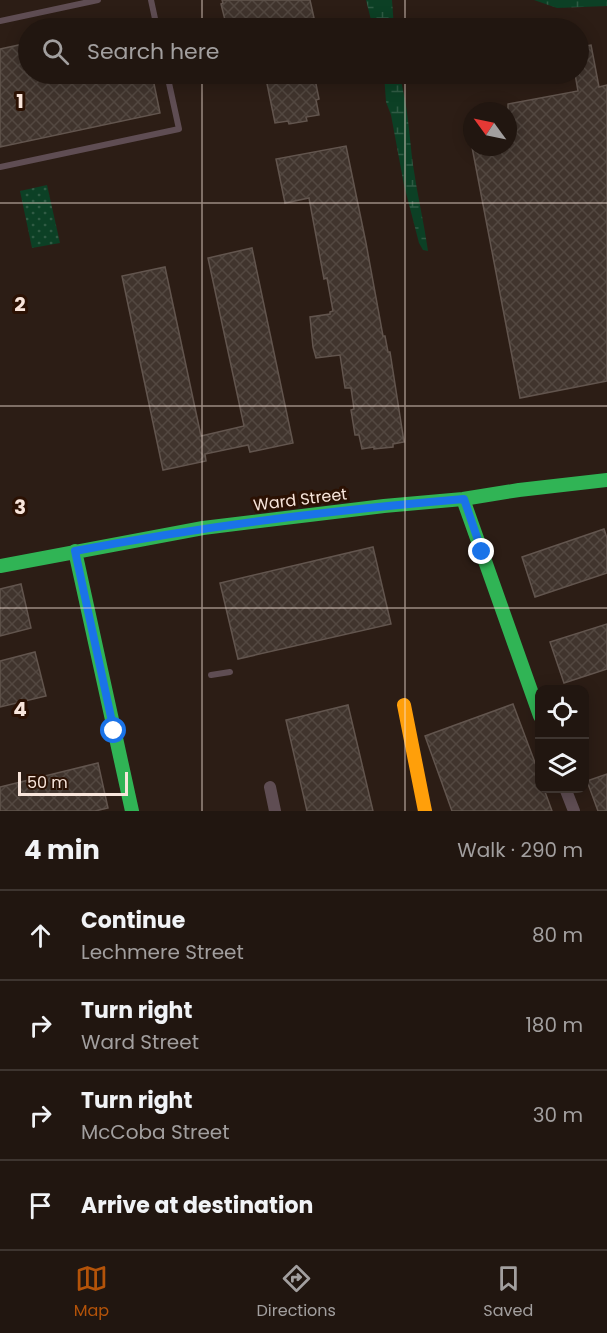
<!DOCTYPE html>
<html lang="en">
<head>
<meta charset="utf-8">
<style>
	:root { --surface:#211610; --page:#291f19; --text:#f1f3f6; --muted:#a29f9f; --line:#3e3530; --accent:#b45309 }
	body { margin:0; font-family:Poppins,sans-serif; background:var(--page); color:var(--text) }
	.controls { position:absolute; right:18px; bottom:18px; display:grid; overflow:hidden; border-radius:12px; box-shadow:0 3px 15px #0003 }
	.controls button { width:54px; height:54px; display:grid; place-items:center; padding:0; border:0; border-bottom:2px solid var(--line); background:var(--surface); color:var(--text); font:30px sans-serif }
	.compass { position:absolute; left:463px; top:102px; width:54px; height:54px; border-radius:50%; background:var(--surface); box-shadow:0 3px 15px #0003; rotate:303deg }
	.scale { position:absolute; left:18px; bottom:15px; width:110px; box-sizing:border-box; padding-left:6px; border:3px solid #f8e5db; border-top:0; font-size:16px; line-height:21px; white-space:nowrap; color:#f8e5db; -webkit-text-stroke:4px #2b1103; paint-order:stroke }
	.stop { position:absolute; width:18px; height:18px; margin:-14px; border:4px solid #1a73e8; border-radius:50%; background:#fff }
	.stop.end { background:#1a73e8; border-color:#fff; box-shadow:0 2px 6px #0008 }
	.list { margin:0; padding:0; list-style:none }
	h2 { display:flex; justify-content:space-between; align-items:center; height:78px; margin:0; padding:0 24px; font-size:26px }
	h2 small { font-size:20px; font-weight:400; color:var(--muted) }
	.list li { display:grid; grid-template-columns:39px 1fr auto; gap:18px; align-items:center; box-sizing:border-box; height:90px; padding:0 24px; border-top:2px solid var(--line) }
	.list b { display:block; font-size:22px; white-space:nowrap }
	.list p { margin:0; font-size:20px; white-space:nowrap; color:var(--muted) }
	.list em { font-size:20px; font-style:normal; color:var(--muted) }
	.icon { flex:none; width:33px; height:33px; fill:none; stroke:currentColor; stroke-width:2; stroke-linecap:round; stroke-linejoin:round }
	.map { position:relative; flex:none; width:607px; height:811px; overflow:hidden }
	.search { position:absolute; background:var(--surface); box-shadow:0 3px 15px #0003; left:18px; right:18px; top:18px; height:66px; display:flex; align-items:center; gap:15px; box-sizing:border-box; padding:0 21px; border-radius:33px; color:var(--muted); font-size:22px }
	.sheet { height:438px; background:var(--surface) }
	nav { display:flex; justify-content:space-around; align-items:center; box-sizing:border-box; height:84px; border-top:2px solid var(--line); background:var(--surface); font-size:16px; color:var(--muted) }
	nav a { display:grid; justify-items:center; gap:3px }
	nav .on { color:var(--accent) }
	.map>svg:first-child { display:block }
	.wetland { fill:url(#wetland-marsh) }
	.park { fill:url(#park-dots) }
	.building { fill:url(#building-cross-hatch); stroke:#62554e; stroke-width:1.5 }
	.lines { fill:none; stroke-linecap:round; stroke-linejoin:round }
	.lane { stroke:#5f4d53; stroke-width:6 }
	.street { stroke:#5f4d53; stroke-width:12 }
	.fast { stroke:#30b455; stroke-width:14 }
	.slow { stroke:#ff9f0a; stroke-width:14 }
	.route { stroke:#1a73e8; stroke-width:8 }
	.grid { fill:none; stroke:#f8e5db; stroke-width:1.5; stroke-opacity:0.55 }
	.labels { text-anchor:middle; stroke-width:6; stroke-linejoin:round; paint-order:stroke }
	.street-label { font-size:16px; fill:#f8e5db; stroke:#2b1103 }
	.grid-label { font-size:20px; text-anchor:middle; font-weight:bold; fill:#f8e5db; stroke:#2b1103; stroke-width:6; stroke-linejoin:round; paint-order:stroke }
</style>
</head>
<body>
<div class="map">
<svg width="607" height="811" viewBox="0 0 607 811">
	<defs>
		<pattern id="wetland-marsh" width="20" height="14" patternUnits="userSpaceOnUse" patternTransform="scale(1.5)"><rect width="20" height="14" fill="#0c4025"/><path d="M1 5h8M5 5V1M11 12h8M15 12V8" fill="none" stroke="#305b44"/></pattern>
		<pattern id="park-dots" width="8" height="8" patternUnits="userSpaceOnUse" patternTransform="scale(1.5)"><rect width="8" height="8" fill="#0c4025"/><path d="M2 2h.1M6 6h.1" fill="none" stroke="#305b44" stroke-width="1.8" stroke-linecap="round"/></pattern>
		<pattern id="building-cross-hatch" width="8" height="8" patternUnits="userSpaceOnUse" patternTransform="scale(1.5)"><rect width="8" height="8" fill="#40342d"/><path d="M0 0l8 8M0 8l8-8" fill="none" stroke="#534841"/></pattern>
	</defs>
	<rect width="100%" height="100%" fill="#2c1d15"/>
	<path class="wetland" d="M 366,0 L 392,0 L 394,28 L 373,28 Z
		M 534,0 L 607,0 L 607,6 L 557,8 Z
		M 384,74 L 399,74 C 408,104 409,134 413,165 C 417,194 424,222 428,251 L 423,250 L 419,243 L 404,185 L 391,115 L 386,102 Z"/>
	<path class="park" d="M 47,185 L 60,243 L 32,248 L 20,191 Z"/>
	<path class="building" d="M 222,0 L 310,0 L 314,18 L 304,20 L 306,28 L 227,28 L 221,4 L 223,3 Z
		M 28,43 L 28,74 L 152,74 L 160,113 L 0,147 L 0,49 Z
		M 591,45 L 599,87 L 607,85 L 607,381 L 520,398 L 472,147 L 508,147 L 508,104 L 578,91 L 575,74 L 579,74 L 579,47 Z
		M 265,74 L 314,74 L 319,99 L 316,100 L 319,115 L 306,117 L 307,121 L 289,124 L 288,121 L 275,123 Z
		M 346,146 L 366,243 L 383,336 L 385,336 L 388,352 L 390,352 L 404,442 L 393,444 L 393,447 L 374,449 L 374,447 L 362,449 L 359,435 L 355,435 L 351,410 L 354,409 L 351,388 L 345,388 L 340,355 L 316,358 L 313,347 L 310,317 L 330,314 L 330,312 L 333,311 L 327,278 L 324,279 L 309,198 L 285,203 L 276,159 Z
		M 252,248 L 293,443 L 250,452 L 248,445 L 205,454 L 206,461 L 163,470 L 122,276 L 165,267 L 201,436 L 244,426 L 208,258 Z
		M 604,529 L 607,538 L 607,573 L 535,597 L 522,557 Z
		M 373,547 L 391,624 L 238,659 L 220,583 Z
		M 21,584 L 31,628 L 0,636 L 0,589 Z
		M 607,624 L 607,669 L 564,683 L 550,642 Z
		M 35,652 L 46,696 L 0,707 L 0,661 Z
		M 513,704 L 540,776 L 540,789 L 544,789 L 552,811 L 452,811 L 425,736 Z
		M 348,705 L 373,811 L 307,811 L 286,720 Z
		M 98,763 L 108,808 L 95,811 L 0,811 L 0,787 Z
		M 607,774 L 607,811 L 598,811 L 587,781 Z"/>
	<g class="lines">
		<path class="lane" d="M 151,0 L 157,28
			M 0,21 L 98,0
			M 0,167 L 179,129 L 167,74
			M 211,675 L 230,672"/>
		<path class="street" d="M 270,787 L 275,811
			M 565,788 L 574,811"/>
		<path class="fast" d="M 463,499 L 540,716
			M 75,551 L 132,811
			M 0,566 L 203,528 L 384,506 L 463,499 L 519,490 L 607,480"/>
		<path class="slow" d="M 404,705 L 425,811"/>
	</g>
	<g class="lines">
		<path class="route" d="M 114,731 L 75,551 C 203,526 333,510 464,499 L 482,552"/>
	</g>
	<path class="grid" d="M 202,0 L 202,28M 405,0 L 405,28M 202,74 L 202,811M 405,74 L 405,811M 0,203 L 607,203M 0,406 L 607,406M 0,608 L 607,608"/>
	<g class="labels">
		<g class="street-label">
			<text transform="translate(300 499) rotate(-7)" y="6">Ward Street</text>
		</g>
	</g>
	<g class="grid-label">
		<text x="20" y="108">1</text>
		<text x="20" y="311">2</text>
		<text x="20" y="514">3</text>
		<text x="20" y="716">4</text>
	</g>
</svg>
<div class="controls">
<button><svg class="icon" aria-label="locate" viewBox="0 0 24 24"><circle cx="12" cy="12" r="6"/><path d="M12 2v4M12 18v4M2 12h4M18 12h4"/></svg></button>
<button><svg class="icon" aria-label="layers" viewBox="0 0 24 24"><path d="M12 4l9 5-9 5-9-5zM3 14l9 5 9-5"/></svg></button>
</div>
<svg class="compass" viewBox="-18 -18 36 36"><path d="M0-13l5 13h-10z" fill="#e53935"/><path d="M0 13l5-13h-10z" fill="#a29f9f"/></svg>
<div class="scale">50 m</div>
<div class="stop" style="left:114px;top:731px"></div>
<div class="stop end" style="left:482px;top:552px"></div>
<div class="search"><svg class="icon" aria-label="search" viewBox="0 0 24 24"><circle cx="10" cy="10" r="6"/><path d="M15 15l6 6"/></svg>Search here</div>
</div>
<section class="sheet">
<h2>4 min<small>Walk · 290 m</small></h2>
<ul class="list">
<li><svg class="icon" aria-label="ahead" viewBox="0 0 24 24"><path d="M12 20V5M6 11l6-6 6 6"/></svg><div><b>Continue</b><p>Lechmere Street</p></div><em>80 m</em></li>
<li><svg class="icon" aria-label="right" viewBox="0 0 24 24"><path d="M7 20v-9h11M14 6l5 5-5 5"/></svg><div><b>Turn right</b><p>Ward Street</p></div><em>180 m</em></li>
<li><svg class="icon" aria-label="right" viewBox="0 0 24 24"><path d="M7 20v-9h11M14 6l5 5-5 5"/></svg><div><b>Turn right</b><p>McCoba Street</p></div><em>30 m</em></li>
<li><svg class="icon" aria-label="arrive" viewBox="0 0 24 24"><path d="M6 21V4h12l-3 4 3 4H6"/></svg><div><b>Arrive at destination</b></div></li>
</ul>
</section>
<nav>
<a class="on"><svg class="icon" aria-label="map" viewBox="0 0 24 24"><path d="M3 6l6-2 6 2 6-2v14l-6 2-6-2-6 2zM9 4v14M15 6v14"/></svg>Map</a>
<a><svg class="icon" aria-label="directions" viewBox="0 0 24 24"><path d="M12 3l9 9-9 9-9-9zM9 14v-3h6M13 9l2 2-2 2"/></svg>Directions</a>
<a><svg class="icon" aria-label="saved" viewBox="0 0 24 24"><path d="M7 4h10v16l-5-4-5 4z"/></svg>Saved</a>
</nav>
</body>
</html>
